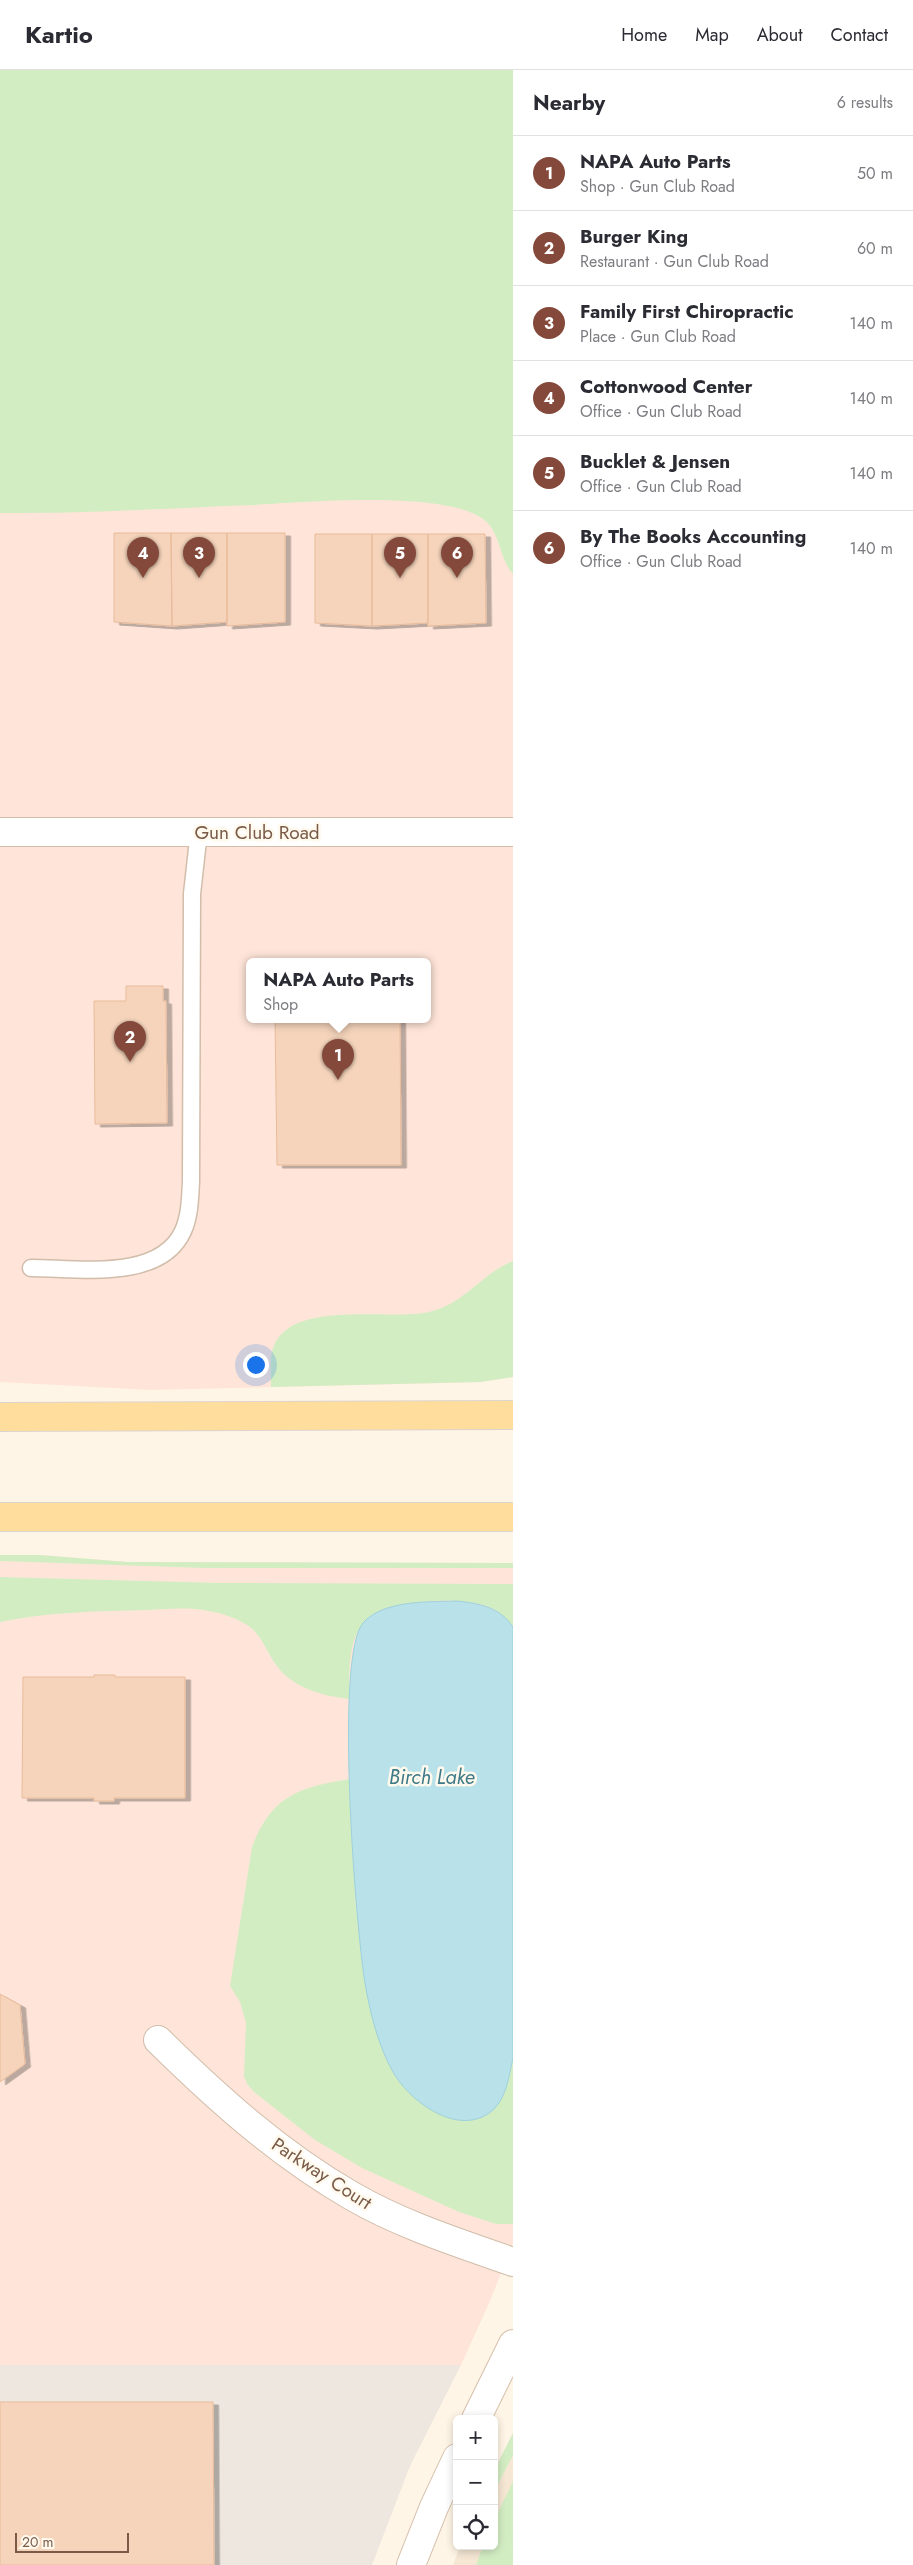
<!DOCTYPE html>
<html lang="en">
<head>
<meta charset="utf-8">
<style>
	:root { --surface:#fff; --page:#f7f7f7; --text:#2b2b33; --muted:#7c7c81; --line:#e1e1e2; --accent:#84493a }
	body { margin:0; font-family:Jost,sans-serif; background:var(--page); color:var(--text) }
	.controls { position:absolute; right:15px; bottom:15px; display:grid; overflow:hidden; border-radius:8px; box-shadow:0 2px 8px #0003 }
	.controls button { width:45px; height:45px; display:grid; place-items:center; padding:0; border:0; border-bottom:1px solid var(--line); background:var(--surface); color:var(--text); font:25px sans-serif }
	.scale { position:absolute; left:15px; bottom:12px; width:114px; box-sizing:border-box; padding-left:5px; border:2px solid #7a5b48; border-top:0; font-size:14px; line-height:18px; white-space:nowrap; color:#7a5b48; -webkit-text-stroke:4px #fff9ee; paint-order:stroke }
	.you { position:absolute; left:255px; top:1294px; width:18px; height:18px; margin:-12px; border:4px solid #fff; border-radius:50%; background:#1a73e8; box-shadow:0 0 0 8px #1a73e833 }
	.badge { display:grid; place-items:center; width:32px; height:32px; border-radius:50%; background:var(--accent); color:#fff; font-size:16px; font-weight:700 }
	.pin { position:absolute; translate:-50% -41px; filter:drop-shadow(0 1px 2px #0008) }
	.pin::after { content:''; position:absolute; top:26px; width:18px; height:15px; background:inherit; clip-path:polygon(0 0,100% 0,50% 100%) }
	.popup { position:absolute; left:246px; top:888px; width:185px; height:65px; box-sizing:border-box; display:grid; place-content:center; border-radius:8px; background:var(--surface); filter:drop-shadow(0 1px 4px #0005); font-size:16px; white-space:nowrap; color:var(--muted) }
	.popup b { font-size:19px; color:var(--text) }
	.popup::after { content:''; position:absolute; left:50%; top:100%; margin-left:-10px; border:10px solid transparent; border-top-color:var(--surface) }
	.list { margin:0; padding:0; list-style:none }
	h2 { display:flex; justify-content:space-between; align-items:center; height:65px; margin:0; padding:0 20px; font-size:21px }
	h2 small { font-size:16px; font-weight:400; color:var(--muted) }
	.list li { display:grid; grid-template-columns:32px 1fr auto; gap:15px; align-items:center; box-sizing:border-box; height:75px; padding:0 20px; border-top:1px solid var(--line) }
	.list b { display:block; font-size:19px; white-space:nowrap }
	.list p { margin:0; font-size:16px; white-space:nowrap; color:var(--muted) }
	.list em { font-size:16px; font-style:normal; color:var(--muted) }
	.icon { flex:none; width:28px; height:28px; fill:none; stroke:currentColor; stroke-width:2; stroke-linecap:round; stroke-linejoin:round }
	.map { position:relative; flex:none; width:513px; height:2495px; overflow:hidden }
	header { display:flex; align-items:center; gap:30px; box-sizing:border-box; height:70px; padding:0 25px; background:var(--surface); border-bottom:1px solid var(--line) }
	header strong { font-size:24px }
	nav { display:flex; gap:28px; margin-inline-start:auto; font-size:18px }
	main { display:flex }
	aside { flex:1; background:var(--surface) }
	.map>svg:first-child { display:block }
	.residential { fill:#f6e7d4 }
	.commercial { fill:#ffe5d9; fill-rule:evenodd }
	.industrial { fill:#eee7e0 }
	.green { fill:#d3edc3 }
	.water { fill:#b8e1e9; stroke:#9ed1dc }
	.building { fill:#f5d4bb; stroke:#e9bb9a; filter:url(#shadow) }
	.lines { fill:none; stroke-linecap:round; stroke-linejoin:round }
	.lane-casing { stroke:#d1bdaa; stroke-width:19 }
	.street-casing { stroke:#d1bdaa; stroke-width:30 }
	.secondary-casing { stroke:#d7bfaa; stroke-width:30 }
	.primary-casing { stroke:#dcd4cf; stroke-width:30 }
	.lane { stroke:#fff; stroke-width:16 }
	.street { stroke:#fff; stroke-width:28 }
	.secondary { stroke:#fff; stroke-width:28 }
	.primary { stroke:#ffdd9c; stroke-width:28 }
	.labels { text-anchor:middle; stroke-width:5; stroke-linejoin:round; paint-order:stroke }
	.street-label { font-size:19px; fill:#7a5b48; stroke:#fff9ee }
	.water-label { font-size:20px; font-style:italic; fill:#3d7987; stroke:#fff9ee }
</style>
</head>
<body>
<header>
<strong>Kartio</strong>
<nav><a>Home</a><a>Map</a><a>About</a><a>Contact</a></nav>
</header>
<main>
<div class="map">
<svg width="513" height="2495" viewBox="0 0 513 2495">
	<defs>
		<filter id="shadow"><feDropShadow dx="5.5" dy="3" stdDeviation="0" flood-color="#0004"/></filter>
	</defs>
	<rect width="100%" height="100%" fill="#fef5e6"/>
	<path class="residential" d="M 513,2363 L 513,2495 L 453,2495 L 460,2476 L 494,2476 L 494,2401 Z"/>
	<path class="commercial" d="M 0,0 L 513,0 L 513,1307 L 480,1312 L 151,1320 L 0,1312 ZM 249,891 L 427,891 L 427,949 L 249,949 Z
		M 0,1485 L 40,1485 L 127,1492 L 513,1493 L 513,2173 L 490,2231 L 461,2295 L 0,2295 Z"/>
	<path class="industrial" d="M 0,2295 L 461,2295 L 410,2396 L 372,2495 L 0,2495 Z"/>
	<path class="green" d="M 0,0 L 513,0 L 513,504 C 498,487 501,459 480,447 C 437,421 308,432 254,435 C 170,438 85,444 0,443 Z
		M 513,1191 L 513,1307 L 480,1312 L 271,1317 C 271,1304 269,1288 274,1275 C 295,1229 389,1251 429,1242 C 466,1233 482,1203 513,1191 Z
		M 0,1485 L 40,1485 L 127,1492 L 513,1493 L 513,1498 L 204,1498 L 0,1491 Z
		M 0,1507 L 220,1513 L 513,1514 L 513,1557 C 507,1548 496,1539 486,1536 C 457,1526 382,1529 362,1555 C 347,1574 350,1606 349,1629 C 321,1626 290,1617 274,1592 C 266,1579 260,1563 247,1555 C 236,1548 222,1543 208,1541 C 189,1537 168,1539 148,1540 C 99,1541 48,1542 0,1552 Z
		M 350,1709 L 356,1836 L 370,1938 L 500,2031 L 505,2021 L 513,1988 L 513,2154 L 496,2154 L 459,2142 L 362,2098 L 315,2070 L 254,2022 L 247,2014 L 244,2006 L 246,1953 L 240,1932 L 230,1916 L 252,1777 C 271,1726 299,1717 350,1709 Z
		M 513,2363 L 513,2385 L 494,2422 L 494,2401 Z
		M 513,2411 L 513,2495 L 476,2495 L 483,2476 L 494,2476 L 494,2451 Z"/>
	<path class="water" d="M 456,1531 C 478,1533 500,1537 513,1557 L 513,1988 C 509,2005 507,2027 493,2040 C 460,2069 410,2032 393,2002 C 378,1975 370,1943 365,1913 C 356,1859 334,1587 363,1553 C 383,1530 428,1532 456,1531 Z"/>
	<path class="building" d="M 114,463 L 171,463 L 172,556 L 114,552 Z
		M 171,463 L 227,463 L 227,552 L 172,556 Z
		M 227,463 L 285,463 L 285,552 L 227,556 Z
		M 315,464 L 372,464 L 372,556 L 315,553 Z
		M 372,464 L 428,464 L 428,553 L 372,556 Z
		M 428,464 L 485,464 L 486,553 L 428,556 Z
		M 126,916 L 163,916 L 163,931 L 166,931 L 167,1053 L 95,1054 L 94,931 L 126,931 Z
		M 275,949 L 400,949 L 401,1095 L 277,1095 Z
		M 94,1605 L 115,1605 L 115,1607 L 185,1607 L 185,1728 L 114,1728 L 114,1731 L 94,1731 L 94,1728 L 22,1728 L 23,1607 L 94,1607 Z
		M 0,1924 L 20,1935 L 25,1994 L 0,2012 Z
		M 0,2332 L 213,2332 L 214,2495 L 0,2495 Z"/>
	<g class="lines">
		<defs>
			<path id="lane" d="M 31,1198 C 77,1198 160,1212 183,1161 C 190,1146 190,1128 191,1112 L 192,824 L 199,761"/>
			<path id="street" d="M 0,762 L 513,762
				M 158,1970 C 217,2028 279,2084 352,2126 C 402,2155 459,2173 513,2192"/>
			<path id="secondary" d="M 476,2349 L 513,2274
				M 411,2495 L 434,2437 L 457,2388"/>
			<path id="primary" d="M 0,1347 L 513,1345
				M 0,1447 L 513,1447"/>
		</defs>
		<use href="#lane" class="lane-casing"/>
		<use href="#street" class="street-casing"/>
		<use href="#secondary" class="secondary-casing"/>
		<use href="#primary" class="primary-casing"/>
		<use href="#lane" class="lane"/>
		<use href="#street" class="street"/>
		<use href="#secondary" class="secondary"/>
		<use href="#primary" class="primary"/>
	</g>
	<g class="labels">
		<g class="street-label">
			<text x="257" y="769">Gun Club Road</text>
			<text transform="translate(322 2103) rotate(33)" y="7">Parkway Court</text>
		</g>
		<g class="water-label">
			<text x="432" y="1714">Birch Lake</text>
		</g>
	</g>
</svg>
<div class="controls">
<button>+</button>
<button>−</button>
<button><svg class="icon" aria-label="locate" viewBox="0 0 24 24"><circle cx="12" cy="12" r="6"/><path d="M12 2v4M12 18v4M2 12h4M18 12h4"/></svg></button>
</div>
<div class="scale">20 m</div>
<div class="you"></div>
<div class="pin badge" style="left:338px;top:1010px">1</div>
<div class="popup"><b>NAPA Auto Parts</b>Shop</div>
<div class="pin badge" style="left:130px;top:992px">2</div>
<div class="pin badge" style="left:199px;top:508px">3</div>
<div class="pin badge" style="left:143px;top:508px">4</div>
<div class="pin badge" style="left:400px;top:508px">5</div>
<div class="pin badge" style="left:457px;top:508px">6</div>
</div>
<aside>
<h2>Nearby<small>6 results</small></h2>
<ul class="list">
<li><span class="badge">1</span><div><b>NAPA Auto Parts</b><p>Shop · Gun Club Road</p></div><em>50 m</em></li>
<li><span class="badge">2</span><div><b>Burger King</b><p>Restaurant · Gun Club Road</p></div><em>60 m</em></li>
<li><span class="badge">3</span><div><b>Family First Chiropractic</b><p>Place · Gun Club Road</p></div><em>140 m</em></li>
<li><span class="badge">4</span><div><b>Cottonwood Center</b><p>Office · Gun Club Road</p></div><em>140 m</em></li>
<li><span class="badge">5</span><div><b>Bucklet &amp; Jensen</b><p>Office · Gun Club Road</p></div><em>140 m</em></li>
<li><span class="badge">6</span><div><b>By The Books Accounting</b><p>Office · Gun Club Road</p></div><em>140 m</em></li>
</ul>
</aside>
</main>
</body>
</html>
